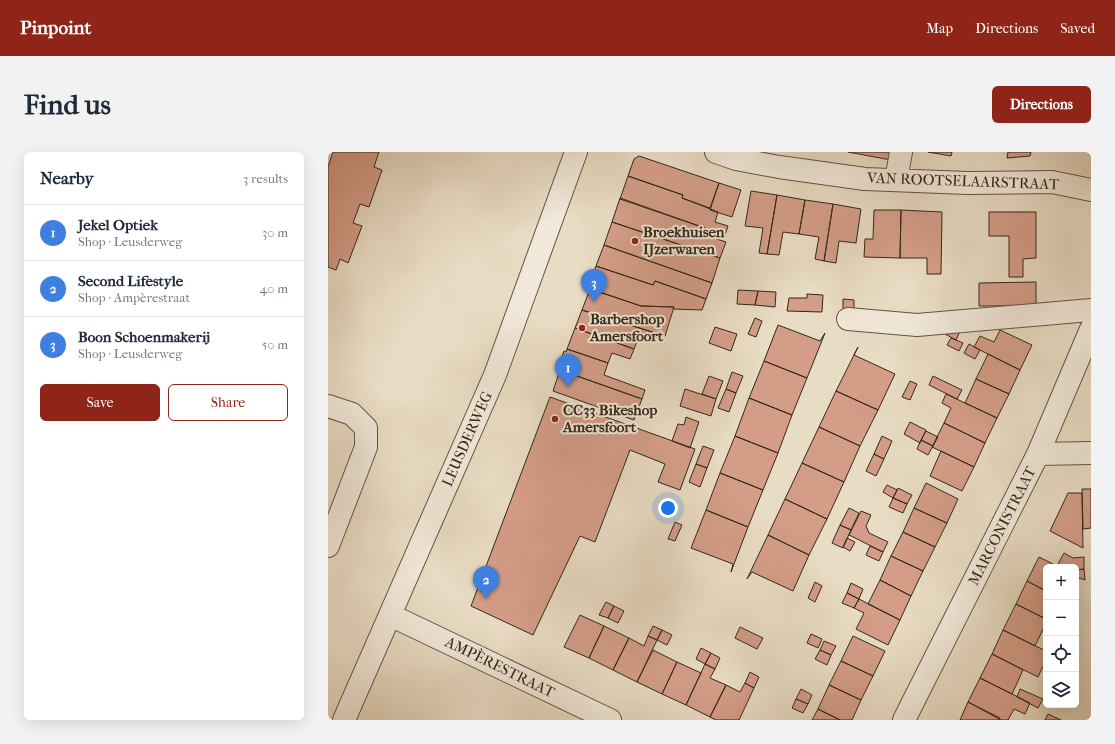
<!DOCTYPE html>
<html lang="en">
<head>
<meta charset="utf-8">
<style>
	:root { --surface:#fff; --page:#f2f2f3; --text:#1f2937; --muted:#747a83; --line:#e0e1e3; --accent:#8f2418 }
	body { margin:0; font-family:"IM FELL French Canon",serif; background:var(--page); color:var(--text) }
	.controls { position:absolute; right:12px; bottom:12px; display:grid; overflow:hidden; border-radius:6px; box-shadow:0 4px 16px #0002 }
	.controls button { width:36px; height:36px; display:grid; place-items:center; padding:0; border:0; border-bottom:1px solid var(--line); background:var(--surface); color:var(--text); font:20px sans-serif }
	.you { position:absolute; left:340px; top:356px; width:14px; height:14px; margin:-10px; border:3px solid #fff; border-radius:50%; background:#1a73e8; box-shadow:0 0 0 6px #1a73e833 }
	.badge { display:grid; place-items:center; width:26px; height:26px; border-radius:50%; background:var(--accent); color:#fff; font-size:13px; font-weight:700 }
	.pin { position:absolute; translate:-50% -33px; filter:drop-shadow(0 1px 2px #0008) }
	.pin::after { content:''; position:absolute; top:21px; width:14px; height:12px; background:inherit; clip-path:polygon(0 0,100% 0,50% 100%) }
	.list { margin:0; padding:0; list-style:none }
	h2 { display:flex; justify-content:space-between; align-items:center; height:52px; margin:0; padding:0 16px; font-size:17px }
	h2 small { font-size:13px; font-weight:400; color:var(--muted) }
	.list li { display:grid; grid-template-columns:26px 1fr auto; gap:12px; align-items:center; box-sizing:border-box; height:56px; padding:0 16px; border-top:1px solid var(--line) }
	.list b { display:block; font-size:15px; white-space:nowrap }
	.list p { margin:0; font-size:13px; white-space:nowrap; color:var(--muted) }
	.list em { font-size:13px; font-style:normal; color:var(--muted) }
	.actions { display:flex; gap:8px; padding:12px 16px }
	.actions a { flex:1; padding:9px 0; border:1px solid var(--accent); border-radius:6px; text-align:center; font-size:14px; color:var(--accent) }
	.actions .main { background:var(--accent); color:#fff }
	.icon { flex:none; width:22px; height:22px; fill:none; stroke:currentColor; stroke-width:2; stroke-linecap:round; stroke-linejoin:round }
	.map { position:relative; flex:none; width:763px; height:568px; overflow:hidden; border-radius:6px }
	header { display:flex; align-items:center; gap:24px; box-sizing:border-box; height:56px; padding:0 20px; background:var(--accent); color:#fff }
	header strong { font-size:19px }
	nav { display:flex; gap:22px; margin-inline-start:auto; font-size:14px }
	.intro { display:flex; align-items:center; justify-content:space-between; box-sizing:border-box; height:96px; padding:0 24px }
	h1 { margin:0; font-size:28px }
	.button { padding:10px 18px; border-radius:6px; background:var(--accent); color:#fff; font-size:14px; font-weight:700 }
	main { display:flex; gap:24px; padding:0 24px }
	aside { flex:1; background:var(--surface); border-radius:6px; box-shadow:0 4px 16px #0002 }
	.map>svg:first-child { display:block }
	.building { fill:#d49d88; stroke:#33271a }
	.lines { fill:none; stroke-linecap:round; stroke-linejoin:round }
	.minor-casing { stroke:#605444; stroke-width:24 }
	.minor { stroke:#f1e8d9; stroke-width:22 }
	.poi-dot { fill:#8f2418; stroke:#f1e8d9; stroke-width:1.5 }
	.labels { text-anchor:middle; stroke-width:4; stroke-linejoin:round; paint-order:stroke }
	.street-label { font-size:15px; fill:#33271a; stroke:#f1e8d9 }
	.poi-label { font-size:15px; font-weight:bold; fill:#33271a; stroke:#f1e8d9; text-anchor:start }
</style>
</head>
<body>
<header>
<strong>Pinpoint</strong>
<nav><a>Map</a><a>Directions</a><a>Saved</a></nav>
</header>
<div class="intro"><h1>Find us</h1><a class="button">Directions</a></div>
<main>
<aside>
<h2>Nearby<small>3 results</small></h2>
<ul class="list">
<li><span class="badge" style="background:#3f7fe0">1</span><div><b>Jekel Optiek</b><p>Shop · Leusderweg</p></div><em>30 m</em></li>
<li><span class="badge" style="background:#3f7fe0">2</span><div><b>Second Lifestyle</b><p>Shop · Ampèrestraat</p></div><em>40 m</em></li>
<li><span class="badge" style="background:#3f7fe0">3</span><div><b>Boon Schoenmakerij</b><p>Shop · Leusderweg</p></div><em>50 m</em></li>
</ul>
<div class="actions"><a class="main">Save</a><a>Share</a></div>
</aside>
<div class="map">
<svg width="763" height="568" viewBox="0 0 763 568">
	<rect width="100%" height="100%" fill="#e9dcc4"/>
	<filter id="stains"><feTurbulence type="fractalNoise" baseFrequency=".005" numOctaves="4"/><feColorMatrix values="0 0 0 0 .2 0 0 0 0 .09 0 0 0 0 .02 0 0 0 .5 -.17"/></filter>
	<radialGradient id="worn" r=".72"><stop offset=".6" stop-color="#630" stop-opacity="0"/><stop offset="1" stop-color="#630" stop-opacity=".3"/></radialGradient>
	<path class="building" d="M 5,0 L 51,0 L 46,15 L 54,18 L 41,55 L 32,52 L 25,71 L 34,74 L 20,111 L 12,107 L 8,118 L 0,115 L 0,15 Z
		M 520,0 L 564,0 L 563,8 Z
		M 600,0 L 624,0 L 623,4 Z
		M 680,0 L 703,0 L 702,4 L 679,6 Z
		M 311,4 L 391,31 L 382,56 L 354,46 L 355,43 L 300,24 L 306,7 Z
		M 300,24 L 355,43 L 354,46 L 390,60 L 387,70 L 400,74 L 397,83 L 292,47 Z
		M 391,31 L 413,38 L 404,65 L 382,58 Z
		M 423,39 L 449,43 L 439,102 L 431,101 L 435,76 L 417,74 Z
		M 449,43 L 477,48 L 471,82 L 455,80 L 451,103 L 439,102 Z
		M 292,46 L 397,83 L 397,84 L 388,81 L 386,86 L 398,90 L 392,106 L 284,70 Z
		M 477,48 L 505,52 L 496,109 L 487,107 L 491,85 L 471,82 Z
		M 505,52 L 533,57 L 528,91 L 511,89 L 508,111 L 496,109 Z
		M 546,58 L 573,58 L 572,106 L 536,105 L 537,87 L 545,87 Z
		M 573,58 L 614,60 L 613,122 L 599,122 L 599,106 L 572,106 Z
		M 661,60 L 708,60 L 708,106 L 695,107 L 695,125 L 681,125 L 681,84 L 661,84 Z
		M 284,70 L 392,106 L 384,131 L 276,93 Z
		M 276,93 L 384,131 L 378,147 L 327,129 L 325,133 L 268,114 Z
		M 268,114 L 325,133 L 327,129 L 378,147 L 374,158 L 345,157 L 346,155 L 313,154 L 260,136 Z
		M 708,130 L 708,154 L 651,154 L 651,131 Z
		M 262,137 L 313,154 L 346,155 L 337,184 L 254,158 Z
		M 410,138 L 430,139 L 427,153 L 409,152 Z
		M 430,139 L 448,140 L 447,155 L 427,153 Z
		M 479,142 L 495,143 L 494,160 L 459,159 L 461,146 L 479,146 Z
		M 515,147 L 526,148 L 526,160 L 515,160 Z
		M 254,158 L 324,180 L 321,188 L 311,185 L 306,197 L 247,176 Z
		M 427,166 L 434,169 L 428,185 L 420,182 Z
		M 450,173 L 492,189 L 497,181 L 479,226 L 436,209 Z
		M 387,175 L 409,182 L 403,199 L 381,191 Z
		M 634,175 L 628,188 L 617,182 L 620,176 Z
		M 247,176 L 306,197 L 302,207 L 284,201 L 280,211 L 239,197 Z
		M 672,178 L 704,193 L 692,218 L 646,195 L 652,184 L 666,190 Z
		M 623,186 L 635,191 L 631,199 L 619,193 Z
		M 641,192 L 652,198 L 647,207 L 636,201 Z
		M 530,195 L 526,203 L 567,222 L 550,258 L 508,239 Z
		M 239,197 L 280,211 L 276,223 L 317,238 L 314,247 L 232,218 L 234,211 L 232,210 L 236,199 L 238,200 Z
		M 660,202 L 692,218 L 681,242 L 648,227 Z
		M 436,209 L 479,226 L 464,263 L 421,246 Z
		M 232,218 L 314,247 L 306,268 L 225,239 Z
		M 404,220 L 415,224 L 408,241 L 398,237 Z
		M 381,224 L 395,229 L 388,247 L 374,242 Z
		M 605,224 L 634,238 L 629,247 L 601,233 Z
		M 648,227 L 681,242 L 669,266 L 637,251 Z
		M 582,229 L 589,232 L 582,248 L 574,245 Z
		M 357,237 L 388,247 L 383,264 L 352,254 Z
		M 398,237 L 408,241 L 401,260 L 390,256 Z
		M 508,239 L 550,258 L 532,294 L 491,275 Z
		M 618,242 L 669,266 L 657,291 L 616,271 L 623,256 L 614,251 Z
		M 222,245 L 367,297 L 352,338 L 330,330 L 337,312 L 302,298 L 267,390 L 252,384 L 205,483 L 143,454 Z
		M 421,246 L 464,263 L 450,301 L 407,284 Z
		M 358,265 L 371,270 L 362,296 L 344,289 L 350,272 L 356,273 Z
		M 582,270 L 598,278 L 592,291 L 576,282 Z
		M 616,271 L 657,291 L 646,315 L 604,295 Z
		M 491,275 L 532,294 L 516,330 L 474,311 Z
		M 598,279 L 610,285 L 605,294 L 593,288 Z
		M 407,284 L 450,301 L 435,338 L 392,321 Z
		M 554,284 L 564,289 L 556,307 L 546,302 Z
		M 593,288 L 605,294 L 600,303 L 589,297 Z
		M 375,294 L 386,298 L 379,316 L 368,312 Z
		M 613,299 L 646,315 L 634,339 L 602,324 Z
		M 546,302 L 556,307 L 548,324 L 538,319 Z
		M 474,311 L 516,330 L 499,367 L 457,347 Z
		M 368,312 L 379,316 L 372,335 L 361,330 Z
		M 392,321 L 435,338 L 420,375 L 378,358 Z
		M 598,331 L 630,347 L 619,371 L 586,356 Z
		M 559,333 L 569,338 L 565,346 L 555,340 Z
		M 570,336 L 584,343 L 579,352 L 565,346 Z
		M 754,337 L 763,337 L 763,376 L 755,377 Z
		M 740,341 L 754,341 L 755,396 L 722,379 Z
		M 565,346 L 579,352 L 575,361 L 561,355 Z
		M 457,347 L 499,367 L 481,403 L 440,383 Z
		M 521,356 L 531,361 L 523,378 L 512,373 Z
		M 586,356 L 619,371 L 607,395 L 575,380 Z
		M 378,358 L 420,375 L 403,420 L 405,412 L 363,396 Z
		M 533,359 L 543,363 L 538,374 L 541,381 L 560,390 L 555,400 L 521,383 Z
		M 347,370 L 354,373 L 347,389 L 340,387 Z
		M 512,373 L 523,378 L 515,396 L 504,391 Z
		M 575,380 L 607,395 L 595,419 L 563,404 Z
		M 440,383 L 481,403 L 465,439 L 424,420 L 419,427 Z
		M 519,386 L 527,390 L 522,399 L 515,395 Z
		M 542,394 L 555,400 L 551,409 L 538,403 Z
		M 736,401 L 745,406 L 756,405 L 756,417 L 748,418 L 748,415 L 729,414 Z
		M 563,404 L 595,419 L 583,444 L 552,428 Z
		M 711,405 L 731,415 L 718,415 L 718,439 L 699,429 Z
		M 756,417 L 757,428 L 748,425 L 748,418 Z
		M 552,428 L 583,444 L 572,468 L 540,452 Z
		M 699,429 L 718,439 L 718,467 L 688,452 Z
		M 487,430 L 494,434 L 487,450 L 480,446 Z
		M 523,431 L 535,437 L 531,447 L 519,441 Z
		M 519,441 L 531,447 L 526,456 L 514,451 Z
		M 531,447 L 572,468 L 560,493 L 528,477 L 536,461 L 526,456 Z
		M 278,450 L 286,454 L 280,466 L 271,463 Z
		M 688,452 L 718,467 L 718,471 L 707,494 L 675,478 Z
		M 286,454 L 296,459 L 290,471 L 280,466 Z
		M 252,463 L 276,474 L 261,506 L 236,495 Z
		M 276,474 L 301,486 L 285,518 L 261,506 Z
		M 325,474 L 334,478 L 329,488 L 320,484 Z
		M 412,475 L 435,486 L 429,497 L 407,486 Z
		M 334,478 L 344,483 L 339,493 L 329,488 Z
		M 675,478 L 718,499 L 718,508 L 710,525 L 664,502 Z
		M 483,482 L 494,487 L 490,496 L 479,491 Z
		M 320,484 L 329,488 L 309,530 L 285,518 L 301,486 L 316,494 Z
		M 525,484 L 557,499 L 545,524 L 513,509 Z
		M 496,489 L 508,494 L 503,503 L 492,498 Z
		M 373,496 L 383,501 L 377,512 L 368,507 Z
		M 325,498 L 349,510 L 334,542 L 309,530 Z
		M 492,498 L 503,503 L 499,513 L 487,507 Z
		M 383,501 L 392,506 L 387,517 L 377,512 Z
		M 664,502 L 695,518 L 684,542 L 652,526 Z
		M 513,509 L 545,524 L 533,548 L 501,533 Z
		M 349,510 L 373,521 L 358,553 L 334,542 Z
		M 377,512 L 387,517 L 382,526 L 398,533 L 382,565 L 358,553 Z
		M 422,520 L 431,525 L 426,536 L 417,531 Z
		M 652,526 L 702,551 L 697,562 L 686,557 L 680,568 L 673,568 L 640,550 Z
		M 417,531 L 426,536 L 411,568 L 388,568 L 382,565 L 398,533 L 412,540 Z
		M 501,533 L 533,548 L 524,568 L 512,568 L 490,557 Z
		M 473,537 L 484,543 L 480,552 L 468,547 Z
		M 692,537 L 715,547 L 710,556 L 689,545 Z
		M 468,547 L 480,552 L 475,561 L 464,556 Z
		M 640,550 L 672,566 L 671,568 L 632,568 Z
		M 490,557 L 512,568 L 484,568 Z
		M 720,562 L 733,568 L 717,568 Z"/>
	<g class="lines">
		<defs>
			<path id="minor" d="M 388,0 L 408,7 L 451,15 L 537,27 L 639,31 L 724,30 L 763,38
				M 568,28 L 573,0
				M 520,167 L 589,173 L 763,158
				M 0,254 L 24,262 L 38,276 L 38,295 L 0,394
				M 710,302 L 763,301
				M 62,463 L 282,568
				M 16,568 L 167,223 L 248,0
				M 576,568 L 710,302 L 763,177"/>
		</defs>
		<use href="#minor" class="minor-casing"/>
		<use href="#minor" class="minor"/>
	</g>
	<g class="poi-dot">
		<circle cx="307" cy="89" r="4"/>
		<circle cx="254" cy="176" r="4"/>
		<circle cx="227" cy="267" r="4"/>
	</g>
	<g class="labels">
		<g class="street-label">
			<text transform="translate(635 29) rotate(2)" y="5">VAN ROOTSELAARSTRAAT</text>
			<text transform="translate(139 287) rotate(-66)" y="5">LEUSDERWEG</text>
			<text transform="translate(674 374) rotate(-63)" y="5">MARCONISTRAAT</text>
			<text transform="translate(172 515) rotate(26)" y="5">AMPÈRESTRAAT</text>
		</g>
		<g class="poi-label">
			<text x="315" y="85">Broekhuisen<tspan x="315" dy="17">IJzerwaren</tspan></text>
			<text x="262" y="172">Barbershop<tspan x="262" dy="17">Amersfoort</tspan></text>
			<text x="235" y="263">CC33 Bikeshop<tspan x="235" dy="17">Amersfoort</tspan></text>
		</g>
	</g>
	<rect width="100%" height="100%" filter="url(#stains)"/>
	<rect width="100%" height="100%" fill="url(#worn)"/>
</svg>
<div class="controls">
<button>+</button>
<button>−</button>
<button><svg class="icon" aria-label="locate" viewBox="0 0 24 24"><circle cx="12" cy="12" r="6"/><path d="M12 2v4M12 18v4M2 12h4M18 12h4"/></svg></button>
<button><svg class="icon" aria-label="layers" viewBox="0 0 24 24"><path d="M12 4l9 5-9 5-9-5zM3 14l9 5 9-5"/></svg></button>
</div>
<div class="you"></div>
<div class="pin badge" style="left:240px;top:235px;background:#3f7fe0">1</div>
<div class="pin badge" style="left:158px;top:447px;background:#3f7fe0">2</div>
<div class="pin badge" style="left:266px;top:150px;background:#3f7fe0">3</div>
</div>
</main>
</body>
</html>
